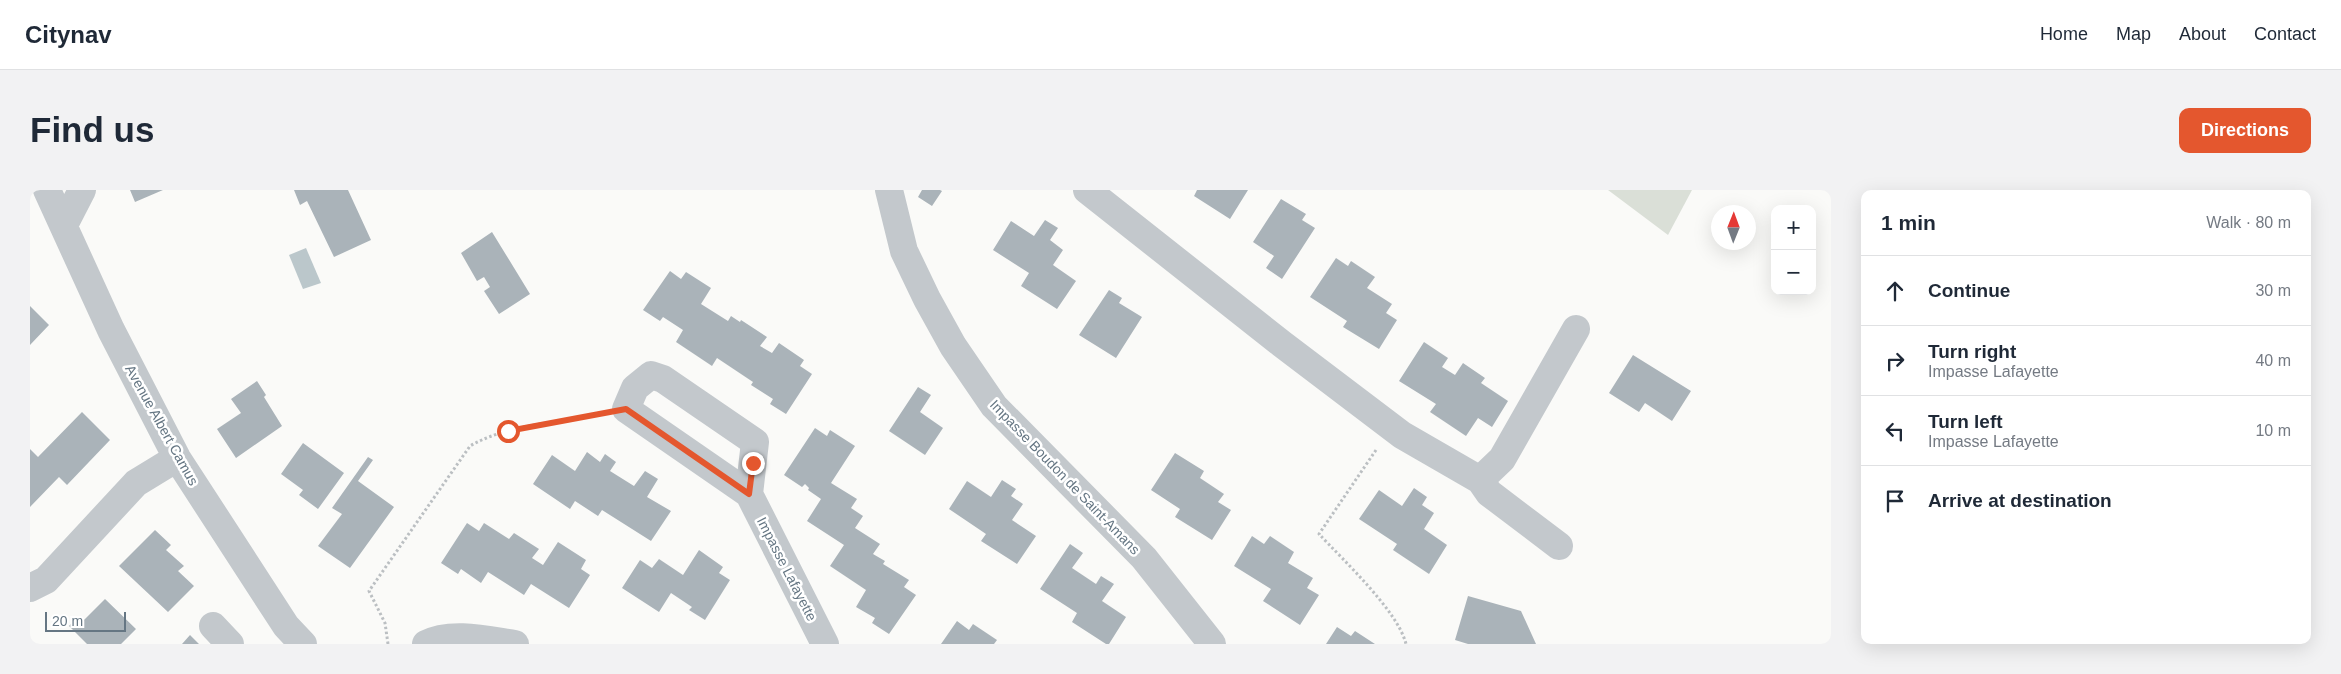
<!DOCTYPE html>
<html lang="en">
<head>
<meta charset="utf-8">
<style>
	:root { --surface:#fff; --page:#f2f2f3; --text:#1f2937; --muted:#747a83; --line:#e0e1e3; --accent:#e4572e }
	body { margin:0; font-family:Arial,sans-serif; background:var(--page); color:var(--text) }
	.controls { position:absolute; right:15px; top:15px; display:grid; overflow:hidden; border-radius:10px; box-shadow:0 5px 20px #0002 }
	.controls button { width:45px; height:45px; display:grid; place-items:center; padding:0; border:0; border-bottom:1px solid var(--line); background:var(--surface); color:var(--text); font:25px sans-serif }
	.compass { position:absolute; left:1681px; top:15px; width:45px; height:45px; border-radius:50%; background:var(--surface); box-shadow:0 5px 20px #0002; rotate:1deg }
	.scale { position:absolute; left:15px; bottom:12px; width:81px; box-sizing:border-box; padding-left:5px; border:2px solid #657683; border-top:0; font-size:14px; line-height:18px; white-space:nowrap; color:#657683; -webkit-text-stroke:4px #fff; paint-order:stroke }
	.stop { position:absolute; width:15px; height:15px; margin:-11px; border:4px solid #e4572e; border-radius:50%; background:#fff }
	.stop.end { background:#e4572e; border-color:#fff; box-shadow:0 1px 5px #0008 }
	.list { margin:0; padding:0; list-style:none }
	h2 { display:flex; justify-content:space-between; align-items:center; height:65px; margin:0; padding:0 20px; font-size:21px }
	h2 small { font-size:16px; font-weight:400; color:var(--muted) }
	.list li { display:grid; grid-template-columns:32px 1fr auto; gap:15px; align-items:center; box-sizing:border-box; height:70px; padding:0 20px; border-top:1px solid var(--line) }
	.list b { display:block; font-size:19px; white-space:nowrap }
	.list p { margin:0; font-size:16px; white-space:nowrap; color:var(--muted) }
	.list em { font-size:16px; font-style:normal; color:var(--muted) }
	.icon { flex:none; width:28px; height:28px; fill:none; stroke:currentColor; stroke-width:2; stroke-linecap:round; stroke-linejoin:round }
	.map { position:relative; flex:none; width:1801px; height:454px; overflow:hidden; border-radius:10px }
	header { display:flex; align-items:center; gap:30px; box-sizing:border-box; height:70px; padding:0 25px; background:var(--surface); border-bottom:1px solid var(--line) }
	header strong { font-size:24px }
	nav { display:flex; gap:28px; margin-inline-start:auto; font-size:18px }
	.intro { display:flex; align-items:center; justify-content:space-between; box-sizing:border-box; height:120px; padding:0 30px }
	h1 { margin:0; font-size:35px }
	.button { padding:12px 22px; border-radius:10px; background:var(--accent); color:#fff; font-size:18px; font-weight:700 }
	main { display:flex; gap:30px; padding:0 30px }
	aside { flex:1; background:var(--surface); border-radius:10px; box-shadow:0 5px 20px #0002 }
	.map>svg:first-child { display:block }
	.green { fill:#dadfd7 }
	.water { fill:#bbc7cb }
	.building { fill:#aab3b9 }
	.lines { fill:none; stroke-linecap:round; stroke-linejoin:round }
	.path { stroke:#bbbfc2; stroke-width:3; stroke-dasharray:2.5 2.5; stroke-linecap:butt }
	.minor { stroke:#c3c8cc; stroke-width:28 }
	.route { stroke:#e4572e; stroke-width:6 }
	.labels { text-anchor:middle; stroke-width:5; stroke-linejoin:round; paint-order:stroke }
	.street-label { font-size:14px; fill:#657683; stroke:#fff }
</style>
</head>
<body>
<header>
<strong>Citynav</strong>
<nav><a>Home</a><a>Map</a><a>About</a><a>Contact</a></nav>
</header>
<div class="intro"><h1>Find us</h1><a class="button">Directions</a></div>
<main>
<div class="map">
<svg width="1801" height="454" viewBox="0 0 1801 454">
	<rect width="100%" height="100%" fill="#fafaf8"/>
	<path class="green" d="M 1578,0 L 1662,0 L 1638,45 Z"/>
	<path class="water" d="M 276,58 L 291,93 L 273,99 L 259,65 Z"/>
	<path class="building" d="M 100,0 L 133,0 L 105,12 Z
		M 264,0 L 318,0 L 341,50 L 304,67 L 277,11 L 270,15 Z
		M 892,0 L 910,0 L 912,1 L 902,16 L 888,7 Z
		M 1167,0 L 1218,0 L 1200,29 L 1164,6 Z
		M 1251,9 L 1276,24 L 1272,30 L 1285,38 L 1252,89 L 1236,78 L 1244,66 L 1223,52 Z
		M 1015,30 L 1028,38 L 1020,50 L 1033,60 L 1023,75 L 1046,91 L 1027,119 L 991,96 L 999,83 L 963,60 L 981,31 L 1004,46 Z
		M 462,42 L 500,104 L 469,124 L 454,101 L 460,97 L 454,87 L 447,91 L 431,63 Z
		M 1306,68 L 1318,76 L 1321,71 L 1345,87 L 1337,98 L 1362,114 L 1356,123 L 1367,130 L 1349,159 L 1313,137 L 1317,131 L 1280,107 Z
		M 640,81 L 651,89 L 656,82 L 681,98 L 671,114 L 698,131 L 701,126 L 710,132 L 711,130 L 737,147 L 730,156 L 742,163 L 749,153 L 774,170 L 770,176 L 782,184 L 756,224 L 740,214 L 743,209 L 721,195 L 723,192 L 687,168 L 682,176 L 646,152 L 653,140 L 633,127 L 630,131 L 613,120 Z
		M 1079,100 L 1092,108 L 1089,113 L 1112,127 L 1086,168 L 1049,145 Z
		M 0,116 L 19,135 L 0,155 Z
		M 1394,152 L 1418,168 L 1412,177 L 1425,185 L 1433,173 L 1455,188 L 1451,193 L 1478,211 L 1462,237 L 1448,228 L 1436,246 L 1400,222 L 1406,214 L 1369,191 Z
		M 1603,165 L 1661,201 L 1642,231 L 1615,213 L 1609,222 L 1579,203 Z
		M 227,191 L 236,205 L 234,207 L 252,236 L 206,268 L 187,239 L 211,223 L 201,209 Z
		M 888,197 L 901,205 L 890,222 L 913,238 L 895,265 L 859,241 Z
		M 52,222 L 80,250 L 37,295 L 29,287 L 0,317 L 0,259 L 8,267 Z
		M 785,238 L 797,246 L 800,240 L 825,256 L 801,293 L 827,309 L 821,318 L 833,326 L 825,338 L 850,354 L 843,364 L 855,371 L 853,374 L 879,390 L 874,397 L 886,405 L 859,444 L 842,433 L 845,428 L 826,417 L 836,400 L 800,376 L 814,355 L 777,331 L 791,309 L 778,300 L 779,298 L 775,294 L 772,297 L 754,285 Z
		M 273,253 L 314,283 L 288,319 L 269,305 L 273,300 L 251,284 Z
		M 557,262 L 570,272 L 575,264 L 586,272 L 580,281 L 604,296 L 615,281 L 628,289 L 617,307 L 641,321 L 621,351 L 572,320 L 568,326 L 545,311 L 540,319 L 503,294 L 522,265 L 545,281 Z
		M 1145,263 L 1174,281 L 1170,288 L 1194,304 L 1188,312 L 1201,320 L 1182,350 L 1145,327 L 1150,319 L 1121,300 Z
		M 338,267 L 343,270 L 328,291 L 364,317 L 320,378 L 288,356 L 312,324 L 302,318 Z
		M 972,290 L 986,299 L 981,306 L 993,314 L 982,330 L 1006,346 L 987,374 L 951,351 L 956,344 L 919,319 L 937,291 L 961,307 Z
		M 1384,298 L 1397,307 L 1392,315 L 1404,323 L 1394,339 L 1417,355 L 1399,384 L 1363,360 L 1367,354 L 1329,329 L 1349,300 L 1372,316 Z
		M 437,333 L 449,341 L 454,333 L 479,349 L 484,343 L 509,359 L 502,368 L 513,375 L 528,352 L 556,370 L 551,379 L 560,385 L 539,418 L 501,394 L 494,405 L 458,382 L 451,393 L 431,379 L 428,384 L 411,373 Z
		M 125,340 L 141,355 L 136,360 L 154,376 L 148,381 L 164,396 L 138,422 L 89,376 Z
		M 1222,346 L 1234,354 L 1240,346 L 1264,362 L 1258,373 L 1283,388 L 1277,398 L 1289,405 L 1270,435 L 1233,411 L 1241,399 L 1204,376 Z
		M 1040,354 L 1053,363 L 1042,378 L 1066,394 L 1071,386 L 1084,394 L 1072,411 L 1096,427 L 1079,454 L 1076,454 L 1042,432 L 1047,423 L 1010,399 Z
		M 669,360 L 693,377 L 689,383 L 700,390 L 675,430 L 659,420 L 662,417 L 641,403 L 629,422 L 592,398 L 610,370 L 622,378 L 629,369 L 653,385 Z
		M 1438,406 L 1491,421 L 1506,454 L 1438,454 L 1425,450 Z
		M 75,409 L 106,439 L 91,454 L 57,454 L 39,436 L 46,428 L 51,433 Z
		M 927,431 L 939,440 L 943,434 L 967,450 L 964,454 L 911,454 Z
		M 1307,437 L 1321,446 L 1325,441 L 1345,454 L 1296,454 Z
		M 160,445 L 169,454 L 152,454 Z"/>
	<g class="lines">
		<path class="path" d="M 1346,260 L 1289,344 C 1313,370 1368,421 1376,454
			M 358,454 L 355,433 L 339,401 L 440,256 C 478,234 528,233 571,224"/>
		<path class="minor" d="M 17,0 L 81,140 L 147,268 L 256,436 L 273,454
			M 859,0 L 874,61 L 897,109 L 923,156 L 964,216 L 1114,368 L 1182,454
			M 1057,0 L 1252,154 L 1372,245 L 1450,290
			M 34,35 L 52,0
			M 1450,290 L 1472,269 L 1546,139
			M 1450,290 L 1459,303 L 1529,356
			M 719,304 L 725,252 L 633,189 L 621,185 L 605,198 L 596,219 L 719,304 L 795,454
			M 0,398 L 16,390 L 106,293 L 147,268
			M 183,436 L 200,454
			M 396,454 C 421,441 458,450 485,454"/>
	</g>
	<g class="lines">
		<path class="route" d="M 478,241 L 596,219 L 719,304 L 723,273"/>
	</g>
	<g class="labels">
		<g class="street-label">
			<text transform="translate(132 235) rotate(61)" y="5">Avenue Albert Camus</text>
			<text transform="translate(1035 287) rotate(46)" y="5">Impasse Boudon de Saint-Amans</text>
			<text transform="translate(757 379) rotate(63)" y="5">Impasse Lafayette</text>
		</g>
	</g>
</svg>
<div class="controls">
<button>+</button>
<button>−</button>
</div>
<svg class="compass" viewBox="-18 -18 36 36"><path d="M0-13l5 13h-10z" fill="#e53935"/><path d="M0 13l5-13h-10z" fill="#747a83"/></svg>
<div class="scale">20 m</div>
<div class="stop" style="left:478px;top:241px"></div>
<div class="stop end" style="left:723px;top:273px"></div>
</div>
<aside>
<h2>1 min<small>Walk · 80 m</small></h2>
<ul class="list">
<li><svg class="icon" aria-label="ahead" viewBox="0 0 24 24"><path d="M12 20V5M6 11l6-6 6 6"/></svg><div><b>Continue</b></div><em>30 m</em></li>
<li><svg class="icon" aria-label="right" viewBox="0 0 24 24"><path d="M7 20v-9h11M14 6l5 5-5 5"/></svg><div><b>Turn right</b><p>Impasse Lafayette</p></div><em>40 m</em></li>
<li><svg class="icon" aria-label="left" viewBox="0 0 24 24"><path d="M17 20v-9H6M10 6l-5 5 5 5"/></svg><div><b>Turn left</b><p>Impasse Lafayette</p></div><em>10 m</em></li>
<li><svg class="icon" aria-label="arrive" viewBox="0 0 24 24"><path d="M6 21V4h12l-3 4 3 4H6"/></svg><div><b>Arrive at destination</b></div></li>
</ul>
</aside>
</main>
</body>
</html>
